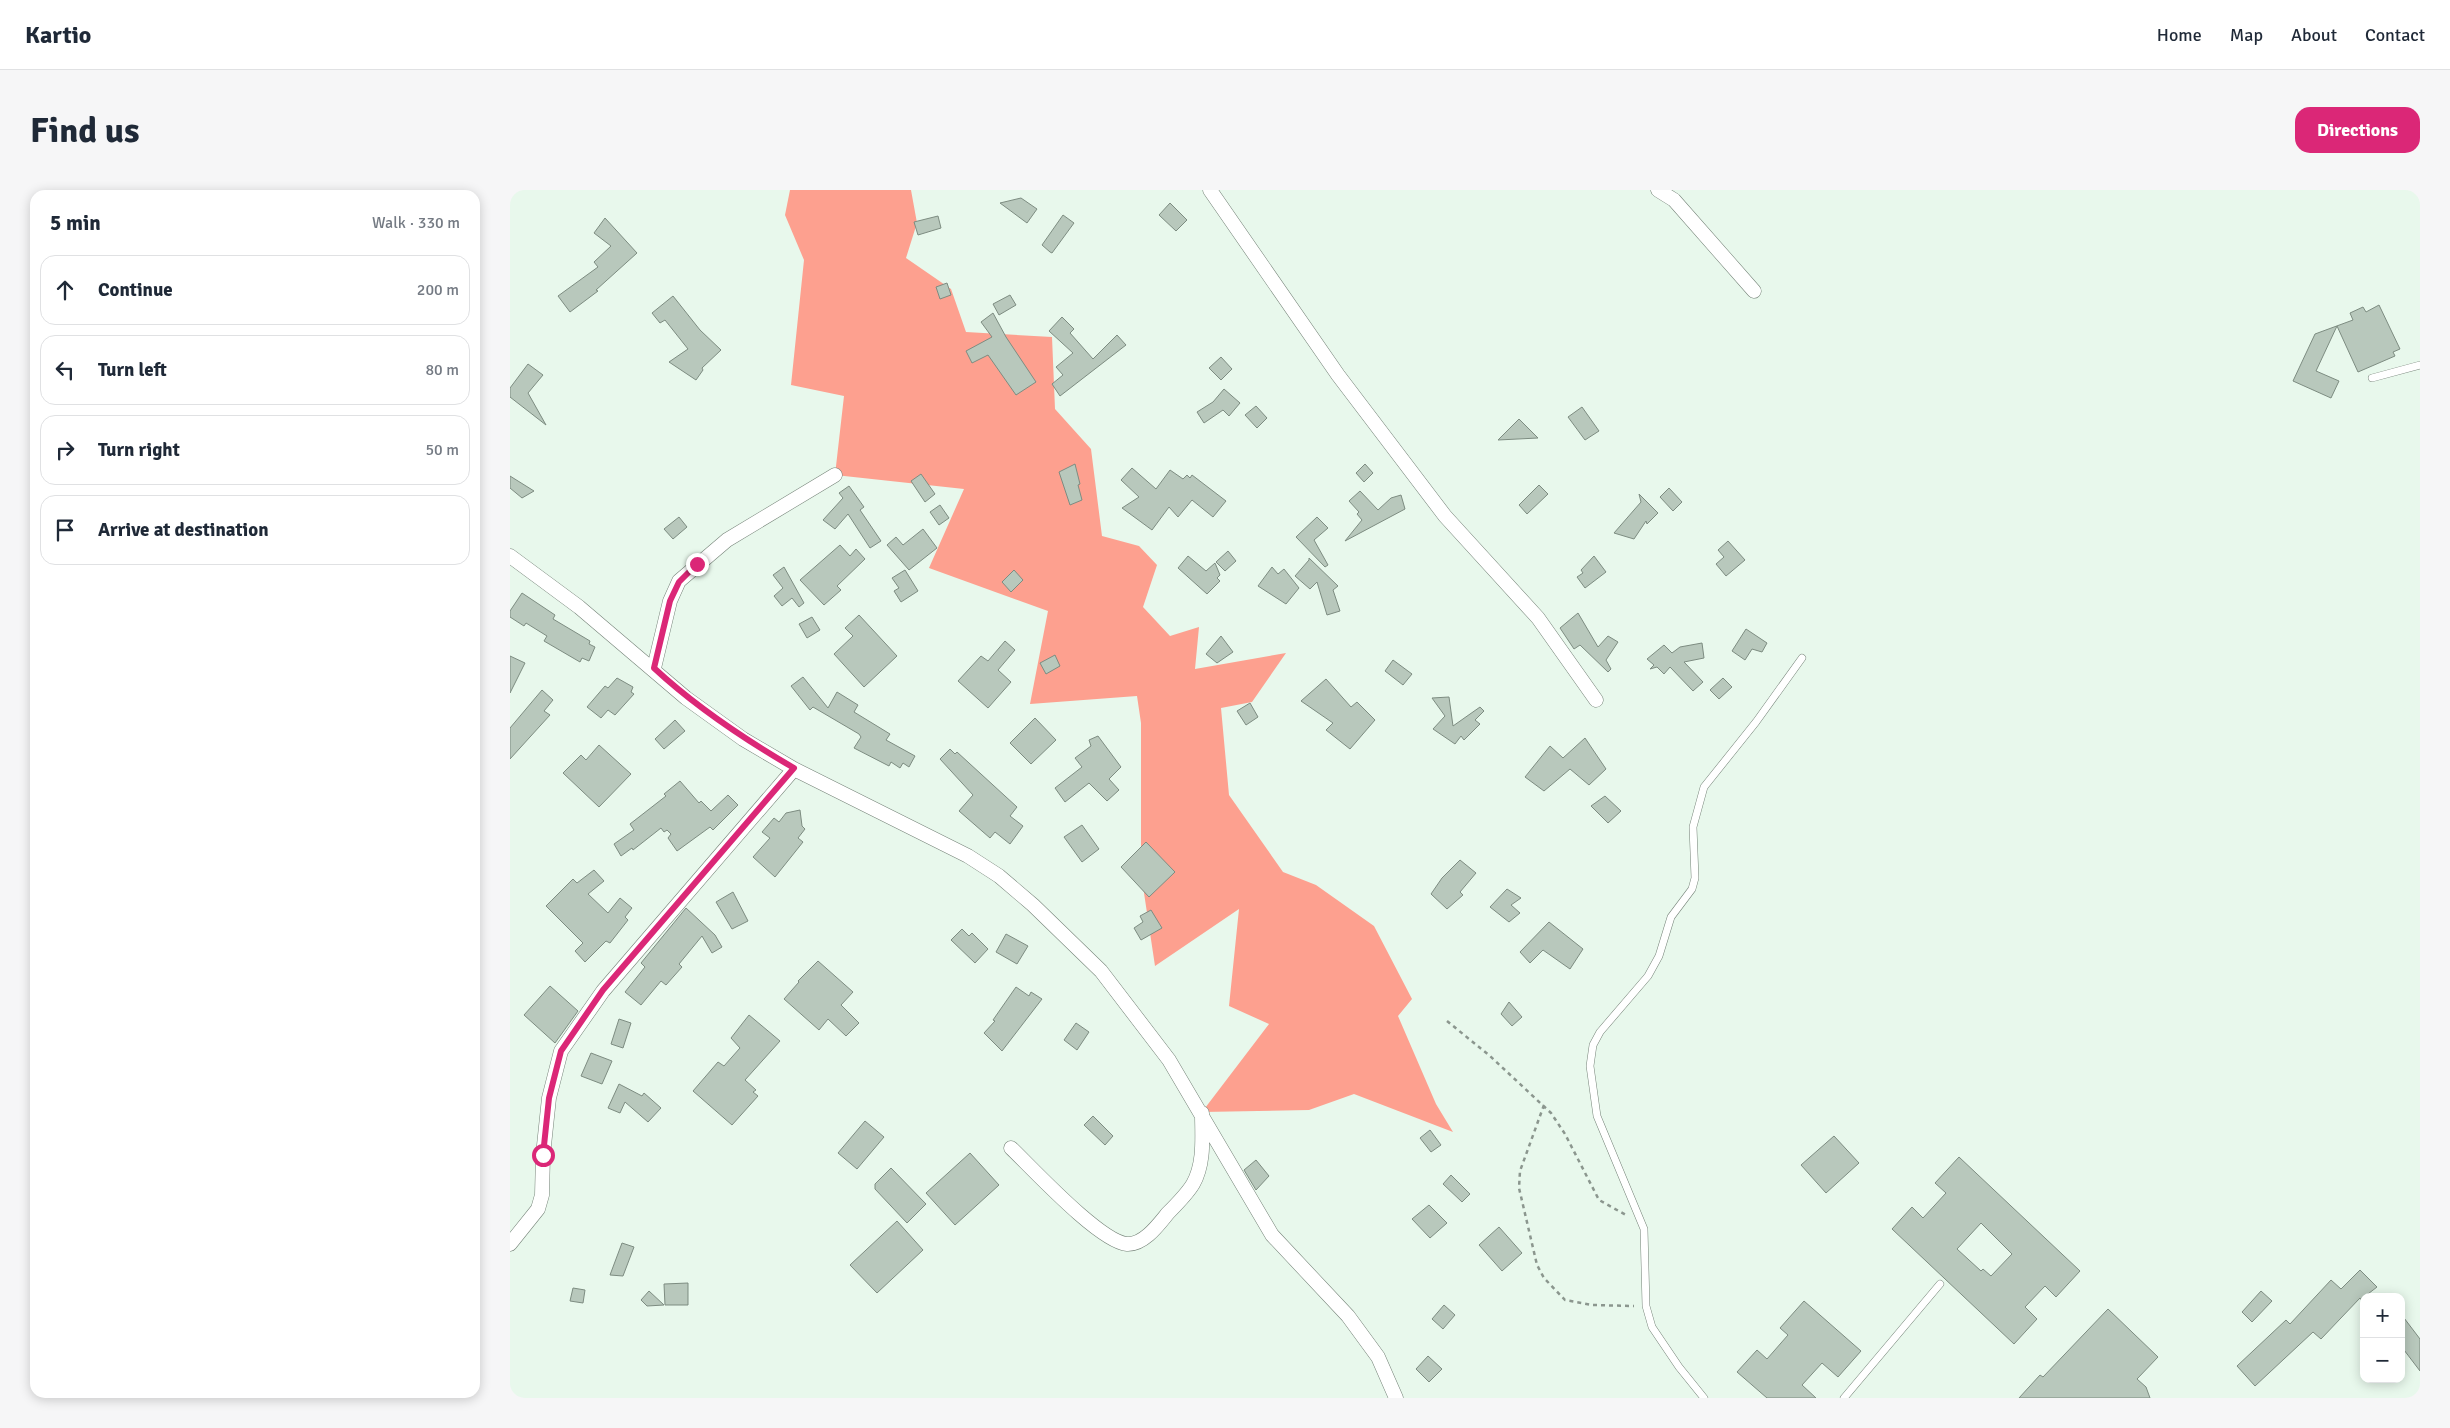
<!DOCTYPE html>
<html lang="en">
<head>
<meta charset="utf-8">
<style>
	:root { --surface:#fff; --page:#f6f6f7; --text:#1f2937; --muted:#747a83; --line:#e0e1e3; --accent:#db2777 }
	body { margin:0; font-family:Signika,sans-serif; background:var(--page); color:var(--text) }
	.controls { position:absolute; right:15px; bottom:15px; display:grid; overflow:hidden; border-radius:10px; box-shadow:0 2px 12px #0003 }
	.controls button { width:45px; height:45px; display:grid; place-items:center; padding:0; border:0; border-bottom:1px solid var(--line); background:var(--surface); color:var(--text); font:25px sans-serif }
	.stop { position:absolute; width:15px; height:15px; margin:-11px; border:4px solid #db2777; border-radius:50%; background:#fff }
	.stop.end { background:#db2777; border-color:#fff; box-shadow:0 1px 5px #0008 }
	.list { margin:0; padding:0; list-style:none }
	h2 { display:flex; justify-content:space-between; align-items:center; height:65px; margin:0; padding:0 20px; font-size:21px }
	h2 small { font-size:16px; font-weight:400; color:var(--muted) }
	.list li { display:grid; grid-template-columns:32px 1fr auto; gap:15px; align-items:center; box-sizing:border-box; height:70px; margin:0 10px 10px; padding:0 10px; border:1px solid var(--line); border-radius:15px }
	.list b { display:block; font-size:19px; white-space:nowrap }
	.list em { font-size:16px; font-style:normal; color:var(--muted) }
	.icon { flex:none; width:28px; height:28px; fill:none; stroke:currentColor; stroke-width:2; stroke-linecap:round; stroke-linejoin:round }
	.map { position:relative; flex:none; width:1910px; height:1208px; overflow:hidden; border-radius:15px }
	header { display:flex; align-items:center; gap:30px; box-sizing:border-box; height:70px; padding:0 25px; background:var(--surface); border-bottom:1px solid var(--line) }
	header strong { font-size:24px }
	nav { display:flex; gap:28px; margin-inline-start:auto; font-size:18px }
	.intro { display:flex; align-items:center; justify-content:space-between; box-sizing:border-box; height:120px; padding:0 30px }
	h1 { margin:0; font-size:35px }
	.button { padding:12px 22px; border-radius:15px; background:var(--accent); color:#fff; font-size:18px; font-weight:700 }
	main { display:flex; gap:30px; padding:0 30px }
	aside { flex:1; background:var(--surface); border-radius:15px; box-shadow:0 2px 12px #0003 }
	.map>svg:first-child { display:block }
	.forest { fill:#fda08f }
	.building { fill:#b8c8bc; stroke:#7d8c81; fill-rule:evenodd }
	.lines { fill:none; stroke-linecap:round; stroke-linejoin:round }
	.service-casing { stroke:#748277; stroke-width:8 }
	.minor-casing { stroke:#748277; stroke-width:15 }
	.path { stroke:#8b968e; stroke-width:2.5; stroke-dasharray:4 4; stroke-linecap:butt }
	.service { stroke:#fff; stroke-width:7 }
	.minor { stroke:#fff; stroke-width:14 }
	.route { stroke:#db2777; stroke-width:6 }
</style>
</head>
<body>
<header>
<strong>Kartio</strong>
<nav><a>Home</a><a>Map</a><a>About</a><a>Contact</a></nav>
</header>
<div class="intro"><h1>Find us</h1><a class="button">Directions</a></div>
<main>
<aside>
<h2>5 min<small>Walk · 330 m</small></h2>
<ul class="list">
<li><svg class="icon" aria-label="ahead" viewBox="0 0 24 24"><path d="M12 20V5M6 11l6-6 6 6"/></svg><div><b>Continue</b></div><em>200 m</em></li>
<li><svg class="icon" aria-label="left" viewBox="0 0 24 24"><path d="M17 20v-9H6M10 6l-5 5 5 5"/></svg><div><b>Turn left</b></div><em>80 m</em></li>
<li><svg class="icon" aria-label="right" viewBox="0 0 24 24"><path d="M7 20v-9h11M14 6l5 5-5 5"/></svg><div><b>Turn right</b></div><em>50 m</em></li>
<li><svg class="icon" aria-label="arrive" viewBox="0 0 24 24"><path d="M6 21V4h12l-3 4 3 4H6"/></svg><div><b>Arrive at destination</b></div></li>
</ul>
</aside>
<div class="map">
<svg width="1910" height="1208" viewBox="0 0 1910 1208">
	<rect width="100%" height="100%" fill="#e8f8ec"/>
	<path class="forest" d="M 280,0 L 401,0 L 407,33 L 396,68 L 441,99 L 456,142 L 542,147 L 545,219 L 581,259 L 592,346 L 629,356 L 647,375 L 633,417 L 660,446 L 689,437 L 685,479 L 776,463 L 742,512 L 711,518 L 719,605 L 773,682 L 806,695 L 864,736 L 902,809 L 888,826 L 926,914 L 943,942 L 844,904 L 799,920 L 692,922 L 759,834 L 719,816 L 729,719 L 645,776 L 631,683 L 631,533 L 627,506 L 520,514 L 538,421 L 419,378 L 454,299 L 325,285 L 334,206 L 281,195 L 294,70 L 275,25 Z"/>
	<path class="building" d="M 511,8 L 527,19 L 517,33 L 490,13 Z
		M 660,13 L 677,30 L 666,41 L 649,25 Z
		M 553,25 L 564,33 L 542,63 L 540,62 L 532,55 Z
		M 428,26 L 431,38 L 408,45 L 404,32 Z
		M 95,28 L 127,63 L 86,100 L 88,101 L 60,122 L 48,106 L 88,77 L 84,72 L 101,56 L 84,43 Z
		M 437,93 L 441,105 L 430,109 L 426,97 Z
		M 500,105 L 506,115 L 489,125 L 483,114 Z
		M 163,106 L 190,140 L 211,160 L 192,178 L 193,180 L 186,190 L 159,172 L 178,159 L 155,130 L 150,133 L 142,123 Z
		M 1869,115 L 1890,159 L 1883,162 L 1885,166 L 1848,182 L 1827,136 L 1806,181 L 1829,191 L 1821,208 L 1783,191 L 1805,144 L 1843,130 L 1840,123 L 1853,117 L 1856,122 Z
		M 483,123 L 496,147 L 526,192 L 506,205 L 478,165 L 462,173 L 456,161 L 482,147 L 471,132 Z
		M 552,127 L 564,139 L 560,143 L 583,169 L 607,145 L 616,155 L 550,206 L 542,194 L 553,185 L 546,177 L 563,163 L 539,141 Z
		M 711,167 L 722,179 L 711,190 L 699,178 Z
		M 18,174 L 33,185 L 18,203 L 36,235 L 0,207 L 0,198 Z
		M 714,199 L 730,213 L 719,226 L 713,220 L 694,233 L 687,222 L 703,212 Z
		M 746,216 L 757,228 L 747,238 L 735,225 Z
		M 1072,217 L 1089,241 L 1075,250 L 1058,227 Z
		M 1009,229 L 1028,248 L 988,250 Z
		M 565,274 L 570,294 L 568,295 L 572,310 L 560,315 L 549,282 Z
		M 855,274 L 863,283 L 854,292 L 846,283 Z
		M 622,278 L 646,299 L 660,280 L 673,289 L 677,285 L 680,288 L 682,285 L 716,311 L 703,327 L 682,310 L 668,327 L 659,317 L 642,340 L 612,318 L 629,307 L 611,290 Z
		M 411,284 L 425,304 L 415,312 L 401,291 Z
		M 0,286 L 24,301 L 12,308 L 0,298 Z
		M 1029,295 L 1038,304 L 1017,324 L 1009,315 Z
		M 339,296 L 354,317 L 350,320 L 371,351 L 360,358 L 338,324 L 325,339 L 313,330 L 333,308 L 329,303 Z
		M 1159,298 L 1172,312 L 1163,321 L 1150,307 Z
		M 850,301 L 868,320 L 881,308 L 891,305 L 895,319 L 835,351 L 852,330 L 847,324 L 849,322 L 839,311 Z
		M 1129,304 L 1148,323 L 1137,334 L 1136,331 L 1124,349 L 1104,343 L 1131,312 Z
		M 430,315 L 439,328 L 429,335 L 420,322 Z
		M 169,327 L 177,337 L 163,349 L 154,339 Z
		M 807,327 L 818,338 L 804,350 L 818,375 L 815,377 L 786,347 Z
		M 413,339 L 427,358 L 399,380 L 377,355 L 386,347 L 393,355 Z
		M 1218,351 L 1235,370 L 1216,386 L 1206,374 L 1214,367 L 1208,360 Z
		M 330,355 L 340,366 L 346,359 L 355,369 L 327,396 L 331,400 L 314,415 L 290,390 Z
		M 718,361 L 726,371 L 715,381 L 706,372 Z
		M 678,366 L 696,381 L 705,373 L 710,385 L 707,388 L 710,391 L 697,404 L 668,378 Z
		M 1084,366 L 1096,382 L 1075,398 L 1067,387 L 1073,383 L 1071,380 Z
		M 799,368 L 828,396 L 823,400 L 830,421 L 817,425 L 807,392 L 800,399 L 785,386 L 799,370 Z
		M 274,377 L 294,413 L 289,417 L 282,408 L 272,416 L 264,406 L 273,398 L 263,385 Z
		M 762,377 L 768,384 L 774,379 L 789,398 L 776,414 L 748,396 Z
		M 395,380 L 408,401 L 391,412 L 384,401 L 389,398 L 382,388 Z
		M 504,380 L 513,390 L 501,402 L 492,392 Z
		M 12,403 L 45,425 L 43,429 L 80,451 L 79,454 L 85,457 L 79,471 L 72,468 L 70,472 L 34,451 L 37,446 L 16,433 L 14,436 L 0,427 L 0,421 Z
		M 1068,423 L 1088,457 L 1098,446 L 1108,452 L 1096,470 L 1101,479 L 1098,482 L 1070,455 L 1064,459 L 1050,438 Z
		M 349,425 L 387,466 L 354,497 L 324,464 L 343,446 L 335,438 Z
		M 302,427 L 310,440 L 297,448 L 289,434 Z
		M 1236,439 L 1257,453 L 1252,462 L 1242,459 L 1235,470 L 1222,461 Z
		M 711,446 L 723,462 L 707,473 L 696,464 Z
		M 495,451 L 505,460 L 488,480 L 501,492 L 478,518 L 448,491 L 471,466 L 478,471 Z
		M 1192,453 L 1194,468 L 1174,472 L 1193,492 L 1183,501 L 1160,477 L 1154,484 L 1147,477 L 1140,479 L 1144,475 L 1137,469 L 1154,455 L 1162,463 L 1170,457 Z
		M 545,465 L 550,476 L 536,484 L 530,473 Z
		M 0,466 L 15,473 L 0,503 Z
		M 883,470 L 902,484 L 893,495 L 875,481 Z
		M 293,487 L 318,518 L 327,502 L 348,515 L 344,522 L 380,544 L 376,550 L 405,566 L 399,577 L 393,573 L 390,578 L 381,572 L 379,576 L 344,558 L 351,547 L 349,544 L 303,517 L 300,520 L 281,496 Z
		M 107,488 L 123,497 L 121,502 L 124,504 L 105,525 L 98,520 L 91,528 L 77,517 L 95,496 L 98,498 Z
		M 1213,488 L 1222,497 L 1209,509 L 1200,500 Z
		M 816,489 L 841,517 L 847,512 L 865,530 L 840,559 L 816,540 L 823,533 L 791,511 Z
		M 32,500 L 43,510 L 34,521 L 40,525 L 0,569 L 0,538 Z
		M 939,507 L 943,536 L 970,517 L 974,521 L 965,530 L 970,534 L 954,550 L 951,546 L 945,554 L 923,539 L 935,526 L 922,508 Z
		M 740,513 L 748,527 L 736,535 L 727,521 Z
		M 525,528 L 546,550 L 521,574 L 500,553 Z
		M 165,530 L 175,541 L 154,559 L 145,549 Z
		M 588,546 L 611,577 L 599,589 L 609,600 L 597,611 L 579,593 L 555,612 L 545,598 L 572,577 L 565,568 L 581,556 L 579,550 Z
		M 1075,548 L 1096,579 L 1079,595 L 1060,579 L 1034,601 L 1015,587 L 1040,556 L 1053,568 Z
		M 89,555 L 121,584 L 89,617 L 53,583 L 71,565 L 76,570 Z
		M 440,559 L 445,564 L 447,562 L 507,617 L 500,626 L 513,636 L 500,654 L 485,642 L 480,648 L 449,621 L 463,605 L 430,569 Z
		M 170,591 L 189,613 L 191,611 L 201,621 L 218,605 L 228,615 L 203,640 L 200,637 L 167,661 L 158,648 L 161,644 L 157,640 L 154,642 L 151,638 L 123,660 L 122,658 L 111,666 L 104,654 L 124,640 L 120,634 L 156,606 L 154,604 Z
		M 1095,606 L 1111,621 L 1098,633 L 1081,616 Z
		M 290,620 L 292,636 L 295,639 L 288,648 L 293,652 L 265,687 L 243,667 L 260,648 L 252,642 L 264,628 L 269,632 L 276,623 Z
		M 572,635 L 589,659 L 572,672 L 554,647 Z
		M 636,652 L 665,682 L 639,707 L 611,677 Z
		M 950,670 L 966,683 L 950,702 L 953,705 L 937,719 L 921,704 L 932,688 Z
		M 84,680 L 94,691 L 78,704 L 98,723 L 110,708 L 122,718 L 115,727 L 118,730 L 100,753 L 96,751 L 75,772 L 65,761 L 73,753 L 36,716 L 63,689 L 67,693 Z
		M 997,699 L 1011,708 L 1001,715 L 1010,723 L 999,732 L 980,717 Z
		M 223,702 L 238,731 L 222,739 L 206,712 Z
		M 176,718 L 205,745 L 212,757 L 202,763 L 192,746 L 169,774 L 172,777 L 156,795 L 151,791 L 131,815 L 115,802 L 135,777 L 131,773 Z
		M 641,720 L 652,738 L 631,750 L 624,738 L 633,732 L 630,726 Z
		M 1039,732 L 1073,759 L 1060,779 L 1033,760 L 1020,773 L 1010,762 Z
		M 452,739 L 459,746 L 462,743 L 478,759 L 465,773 L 441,750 Z
		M 496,744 L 518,756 L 507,774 L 486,762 Z
		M 308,771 L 343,802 L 331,815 L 349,833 L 336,846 L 318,829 L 309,840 L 274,809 L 289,792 L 288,791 Z
		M 40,796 L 68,821 L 45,853 L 14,825 Z
		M 506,797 L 519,806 L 521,802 L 532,809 L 492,861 L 474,843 L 485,831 L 483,830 Z
		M 999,812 L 1012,827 L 1002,836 L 991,824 Z
		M 239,825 L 270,851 L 235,890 L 246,900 L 243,902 L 248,906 L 222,935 L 183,901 L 208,872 L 214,876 L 230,858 L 221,848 Z
		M 109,829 L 121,833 L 113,858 L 101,854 Z
		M 566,833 L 579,842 L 567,860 L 554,850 Z
		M 81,863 L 102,871 L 92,894 L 71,886 Z
		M 109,894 L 132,906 L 134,903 L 151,918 L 138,932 L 115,912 L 110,923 L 98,918 Z
		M 583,926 L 603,946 L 595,955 L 574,935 Z
		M 355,931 L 374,947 L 347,979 L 328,963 Z
		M 920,940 L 931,955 L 921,962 L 910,948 Z
		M 1324,946 L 1349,973 L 1316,1003 L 1291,975 Z
		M 460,963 L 489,995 L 445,1035 L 416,1003 Z
		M 1449,967 L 1570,1081 L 1546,1107 L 1535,1096 L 1515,1117 L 1527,1129 L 1504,1154 L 1382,1039 L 1402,1017 L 1413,1028 L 1436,1003 L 1425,993 ZM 1471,1033 L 1502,1064 L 1481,1086 L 1473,1079 L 1471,1081 L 1447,1059 Z
		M 746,970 L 759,986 L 746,1000 L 734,980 Z
		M 381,978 L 416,1014 L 397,1033 L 365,999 L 365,994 Z
		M 941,985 L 960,1004 L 952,1012 L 933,994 Z
		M 919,1015 L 937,1033 L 920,1048 L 902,1029 Z
		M 387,1031 L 413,1060 L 367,1103 L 340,1075 Z
		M 989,1037 L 1012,1063 L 992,1081 L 969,1055 Z
		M 112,1053 L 124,1057 L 113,1086 L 100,1085 Z
		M 1850,1080 L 1867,1097 L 1854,1107 L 1852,1111 L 1850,1108 L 1811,1149 L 1803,1142 L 1745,1196 L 1727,1176 L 1776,1130 L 1780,1134 L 1821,1090 L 1831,1099 Z
		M 178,1093 L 178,1115 L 155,1115 L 154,1094 Z
		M 63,1098 L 75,1100 L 73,1113 L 60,1111 Z
		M 139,1101 L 154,1115 L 137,1116 L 131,1110 Z
		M 1751,1101 L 1762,1111 L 1742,1132 L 1732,1122 Z
		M 1294,1111 L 1351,1161 L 1328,1187 L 1312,1173 L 1292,1195 L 1306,1208 L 1257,1208 L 1227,1182 L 1247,1160 L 1257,1169 L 1278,1145 L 1270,1138 Z
		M 934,1115 L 945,1125 L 933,1139 L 922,1129 Z
		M 1598,1119 L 1648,1167 L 1627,1189 L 1636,1197 L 1640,1208 L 1509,1208 L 1530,1185 L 1533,1187 Z
		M 1891,1124 L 1910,1149 L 1910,1181 L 1891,1156 Z
		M 918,1166 L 932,1179 L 919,1192 L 906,1179 Z"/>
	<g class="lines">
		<defs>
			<path id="service" d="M 1862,188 L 1910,175
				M 1194,1208 L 1169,1177 L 1142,1137 L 1136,1116 L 1134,1039 L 1087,926 L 1080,876 L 1083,855 L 1090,842 L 1138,786 L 1149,766 L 1161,727 L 1182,699 L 1185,688 L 1183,637 L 1194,597 L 1246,532 L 1292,468
				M 1334,1208 L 1430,1094"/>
			<path id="minor" d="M 700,0 L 828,185 L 935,326 L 1028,428 L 1086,510
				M 1148,0 L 1164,10 L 1244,101
				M 0,366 L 69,417 L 176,508 L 233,549 L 284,579 L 458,666 L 489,686 L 523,715 L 591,781 L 659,870 L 762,1045 L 838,1126 L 868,1167 L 886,1208
				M 144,478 L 160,411 L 169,391 L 217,350 L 325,285
				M 501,958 C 522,978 590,1052 617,1054 C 634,1055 649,1034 658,1023 C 667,1014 677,1004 683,994 C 695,973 692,946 692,923
				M 0,1054 L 28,1019 L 32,1005 L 33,965 L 39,908 L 51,861 L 93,801 L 284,579"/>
		</defs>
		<use href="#service" class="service-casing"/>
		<use href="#minor" class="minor-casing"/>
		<path class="path" d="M 937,831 L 980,866 L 1041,923 L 1055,944 L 1089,1010 L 1116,1025
			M 1034,915 L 1010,981 L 1009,998 L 1027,1075 L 1034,1088 L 1055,1110 L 1082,1115 L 1124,1116"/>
		<use href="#service" class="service"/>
		<use href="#minor" class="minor"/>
	</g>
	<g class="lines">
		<path class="route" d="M 33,965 L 39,908 L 51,861 L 93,800 L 284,578 C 234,549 187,518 144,478 L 160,411 L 169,392 L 187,374"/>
	</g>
</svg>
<div class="controls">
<button>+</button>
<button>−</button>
</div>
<div class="stop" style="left:33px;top:965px"></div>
<div class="stop end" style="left:187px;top:374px"></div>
</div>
</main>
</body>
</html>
